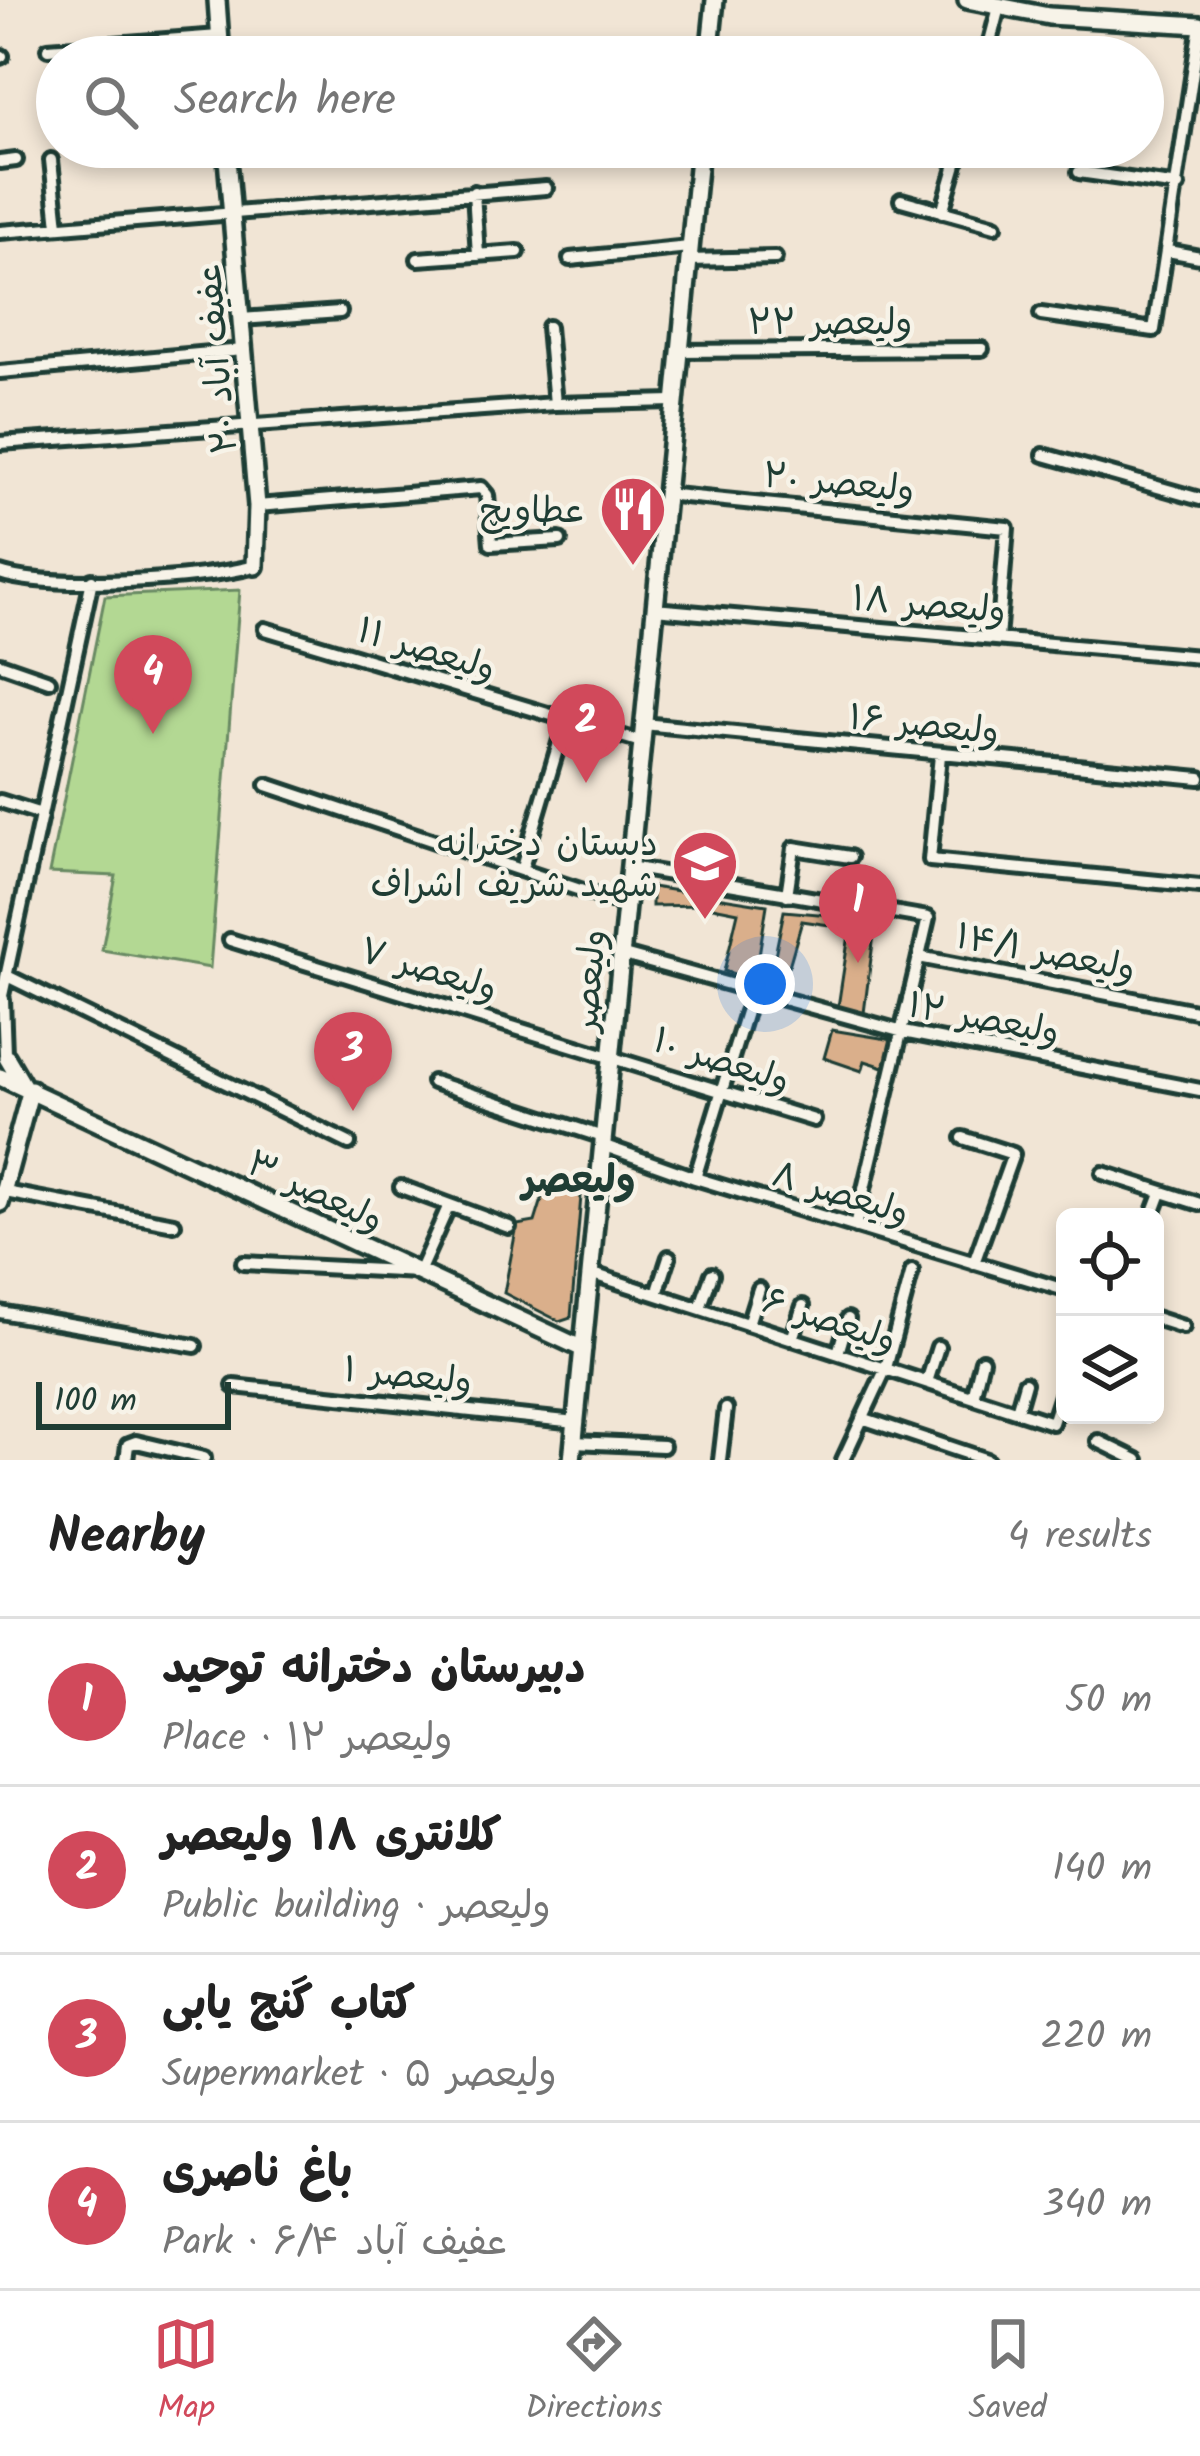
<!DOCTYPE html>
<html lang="en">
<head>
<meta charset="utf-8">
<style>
	:root { --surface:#fff; --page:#f2f2f2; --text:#222; --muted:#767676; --line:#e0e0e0; --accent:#d1495b }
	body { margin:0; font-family:Kalam,"Playpen Sans Arabic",sans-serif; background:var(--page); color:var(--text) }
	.controls { position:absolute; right:36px; bottom:36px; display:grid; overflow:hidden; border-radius:18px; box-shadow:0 6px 18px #0003 }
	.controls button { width:108px; height:108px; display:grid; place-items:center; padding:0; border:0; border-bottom:3px solid var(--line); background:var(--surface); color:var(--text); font:60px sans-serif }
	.scale { position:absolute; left:36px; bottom:30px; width:195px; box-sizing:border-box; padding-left:12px; border:6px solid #1f3d34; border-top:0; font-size:33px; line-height:42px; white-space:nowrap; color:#1f3d34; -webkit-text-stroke:9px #f7f3e8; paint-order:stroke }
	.you { position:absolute; left:765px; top:984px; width:42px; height:42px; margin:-30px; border:9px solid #fff; border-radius:50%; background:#1a73e8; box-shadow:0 0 0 18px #1a73e833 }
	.badge { display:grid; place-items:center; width:78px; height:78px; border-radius:50%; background:var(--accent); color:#fff; font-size:39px; font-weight:700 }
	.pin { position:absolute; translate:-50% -99px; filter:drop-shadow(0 3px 6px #0008) }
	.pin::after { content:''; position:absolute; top:63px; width:42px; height:36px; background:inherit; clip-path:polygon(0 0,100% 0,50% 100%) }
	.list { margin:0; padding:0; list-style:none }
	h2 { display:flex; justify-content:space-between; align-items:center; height:156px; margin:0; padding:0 48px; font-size:51px }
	h2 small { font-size:39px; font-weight:400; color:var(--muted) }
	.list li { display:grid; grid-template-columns:78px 1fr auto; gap:36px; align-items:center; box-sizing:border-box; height:168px; padding:0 48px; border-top:3px solid var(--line) }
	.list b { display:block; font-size:45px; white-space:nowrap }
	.list p { margin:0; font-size:39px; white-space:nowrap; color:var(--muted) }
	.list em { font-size:39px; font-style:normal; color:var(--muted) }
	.icon { flex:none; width:66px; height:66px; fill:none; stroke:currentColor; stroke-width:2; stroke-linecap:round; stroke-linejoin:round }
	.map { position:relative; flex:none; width:1200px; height:1460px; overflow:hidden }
	.search { position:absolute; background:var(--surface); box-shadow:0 6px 18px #0003; left:36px; right:36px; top:36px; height:132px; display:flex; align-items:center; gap:30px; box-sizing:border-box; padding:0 42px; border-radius:66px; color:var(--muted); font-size:45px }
	.sheet { height:828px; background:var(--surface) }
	nav { display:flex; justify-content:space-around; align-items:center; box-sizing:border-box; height:168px; border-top:3px solid var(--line); background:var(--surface); font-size:33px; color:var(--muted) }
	nav a { display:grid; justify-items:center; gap:6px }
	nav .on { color:var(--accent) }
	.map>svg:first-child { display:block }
	.green { fill:#b3d893; stroke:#698a64; stroke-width:3 }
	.building { fill:#daaf8b; stroke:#1f3d34; stroke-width:3 }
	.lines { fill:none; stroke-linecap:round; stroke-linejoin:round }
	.street-casing { stroke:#1f3d34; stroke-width:20 }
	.secondary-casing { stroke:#1f3d34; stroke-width:24 }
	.street { stroke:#f7f3e8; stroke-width:10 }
	.secondary { stroke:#f7f3e8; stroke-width:15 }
	.labels { text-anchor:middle; stroke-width:9; stroke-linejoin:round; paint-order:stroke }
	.street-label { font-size:36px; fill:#1f3d34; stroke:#f7f3e8 }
	.poi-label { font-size:36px; fill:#1f3d34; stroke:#f7f3e8; text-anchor:end }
	.neighbourhood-label { font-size:39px; font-weight:bold; fill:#1f3d34; stroke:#f7f3e8 }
</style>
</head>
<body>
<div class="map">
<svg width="1200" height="1460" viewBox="0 0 1200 1460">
	<rect width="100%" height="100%" fill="#f1e5d5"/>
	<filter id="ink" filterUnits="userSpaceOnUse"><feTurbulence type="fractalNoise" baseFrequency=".00833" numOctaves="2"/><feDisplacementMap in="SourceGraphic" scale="24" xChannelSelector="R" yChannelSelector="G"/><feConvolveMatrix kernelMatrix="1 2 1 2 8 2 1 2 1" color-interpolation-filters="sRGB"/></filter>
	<g filter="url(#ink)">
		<path class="green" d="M 240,590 L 210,968 L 102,950 L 116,876 L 49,873 L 105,596 Z"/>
		<path class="building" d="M 652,887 L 767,905 L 755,980 L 724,971 L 738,912 L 703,905 L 652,906 Z
			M 784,911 L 876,919 L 864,1013 L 838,1007 L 850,928 L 802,921 L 789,966 L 774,960 Z
			M 832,1030 L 893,1040 L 887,1068 L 865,1061 L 862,1071 L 824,1058 Z
			M 545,1190 L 581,1196 L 571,1317 L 559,1321 L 504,1293 L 517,1225 L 535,1222 Z"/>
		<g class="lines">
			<defs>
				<path id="street" d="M 48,49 L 219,36
					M 0,57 L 2,56
					M 986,57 L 999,7
					M 827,147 L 845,153
					M 110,157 L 226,147
					M 51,160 L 58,226
					M 0,162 L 16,160
					M 1079,172 L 1178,186
					M 474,192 L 478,255
					M 901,200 L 995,226
					M 942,212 L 961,147
					M 0,232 L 546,188
					M 1168,251 L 1200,257
					M 418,259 L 518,252
					M 570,259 L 689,247
					M 688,260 L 775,258
					M 1041,314 L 1154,330 L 1200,25
					M 241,319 L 340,312
					M 548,327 L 555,404
					M 678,351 L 982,349
					M 0,372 L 243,350
					M 0,443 L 555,404 L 673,401
					M 1044,455 L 1200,499
					M 664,494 L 1007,528 L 998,639
					M 257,506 L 481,488 L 487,495 L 491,544 L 560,540
					M 0,573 C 49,590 203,580 255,566
					M 654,609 L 1200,657
					M 265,629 L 641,742
					M 0,664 L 49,681
					M 643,724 L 1200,778
					M 940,755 L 930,860 L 1200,886
					M 267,785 L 625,905
					M 0,801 L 38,813
					M 629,867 L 928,918 L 919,957 L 1200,1012
					M 522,868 L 565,723
					M 787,895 L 794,848 L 850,857
					M 230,940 L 814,1120
					M 620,954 L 903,1032 L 1200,1090
					M 7,976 L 349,1143
					M 3,999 L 5,1054
					M 0,1005 L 92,580
					M 433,1082 L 603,1137
					M 963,1138 L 1013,1154 L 974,1263
					M 602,1145 L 695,1178 L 1065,1290
					M 1103,1173 L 1200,1204
					M 695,1178 L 746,1012
					M 401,1187 L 509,1227
					M 0,1191 L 174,1224
					M 1152,1217 L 1161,1193
					M 855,1227 L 919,957
					M 243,1263 L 419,1272 L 449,1205
					M 590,1273 L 1052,1423 L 1065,1383
					M 657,1294 L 669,1257
					M 700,1308 L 712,1274
					M 0,1312 L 195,1346
					M 1155,1318 L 1183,1327
					M 748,1324 L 759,1289
					M 792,1339 L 803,1306
					M 838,1353 L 848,1319
					M 927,1382 L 938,1347
					M 234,1386 L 576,1422
					M 973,1397 L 982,1360
					M 1017,1411 L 1025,1383
					M 862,1418 L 987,1460
					M 1098,1441 L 1137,1460
					M 574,1442 L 663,1446
					M 126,1460 L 128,1445 L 136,1442 L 204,1458
					M 720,1460 L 726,1409
					M 843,1460 L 886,1368 L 912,1271"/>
				<path id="secondary" d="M 217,0 L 221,57
					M 967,0 L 1049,16 L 1200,25
					M 709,57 L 715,0
					M 226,147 L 257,506 L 255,566
					M 7,1058 L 23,1085
					M 0,1077 L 583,1349
					M 0,1203 L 31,1089
					M 572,1460 L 700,147"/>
			</defs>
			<use href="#street" class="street-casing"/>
			<use href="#secondary" class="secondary-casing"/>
			<use href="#street" class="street"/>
			<use href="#secondary" class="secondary"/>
		</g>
	</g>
	<defs>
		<symbol id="restaurant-pin" viewBox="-11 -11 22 30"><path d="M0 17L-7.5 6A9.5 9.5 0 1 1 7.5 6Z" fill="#d1495b" stroke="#f7f3e8"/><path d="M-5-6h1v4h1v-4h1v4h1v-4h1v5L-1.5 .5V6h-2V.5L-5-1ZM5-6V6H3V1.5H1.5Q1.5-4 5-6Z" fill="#fff"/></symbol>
		<symbol id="school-pin" viewBox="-11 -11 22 30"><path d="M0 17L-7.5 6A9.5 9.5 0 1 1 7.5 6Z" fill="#d1495b" stroke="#f7f3e8"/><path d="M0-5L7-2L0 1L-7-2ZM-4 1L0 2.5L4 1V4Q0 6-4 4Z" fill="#fff"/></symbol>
	</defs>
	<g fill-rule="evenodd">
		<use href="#restaurant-pin" x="595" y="471" width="76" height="104"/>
		<use href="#school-pin" x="667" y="825" width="76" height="104"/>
	</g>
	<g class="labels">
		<g class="street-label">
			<text x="830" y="334">۲۲ ولیعصر</text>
			<text transform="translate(215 359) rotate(-95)" y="13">عفیف آباد ۲۰</text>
			<text transform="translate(839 481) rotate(6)" y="13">۲۰ ولیعصر</text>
			<text transform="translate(929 603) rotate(5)" y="13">۱۸ ولیعصر</text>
			<text transform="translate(427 648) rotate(17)" y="13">۱۱ ولیعصر</text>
			<text transform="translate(924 723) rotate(6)" y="13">۱۶ ولیعصر</text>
			<text transform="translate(1046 951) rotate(11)" y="13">۱۴/۱ ولیعصر</text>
			<text transform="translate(429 968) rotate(17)" y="13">۷ ولیعصر</text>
			<text transform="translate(588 980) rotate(-85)" y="13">ولیعصر</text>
			<text transform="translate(984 1017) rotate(11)" y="13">۱۲ ولیعصر</text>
			<text transform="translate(722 1059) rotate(18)" y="13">۱۰ ولیعصر</text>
			<text transform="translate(316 1190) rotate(25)" y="13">۳ ولیعصر</text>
			<text transform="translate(841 1192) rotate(17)" y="13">۸ ولیعصر</text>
			<text transform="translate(830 1319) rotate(18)" y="13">۶ ولیعصر</text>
			<text transform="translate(408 1374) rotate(6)" y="13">۱ ولیعصر</text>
		</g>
		<g class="poi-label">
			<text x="586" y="522">عطاویچ</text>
			<text x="658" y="855">دبستان دخترانه<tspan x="658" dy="41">شهید شریف اشراف</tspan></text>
		</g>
		<g class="neighbourhood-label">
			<text x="579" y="1192">ولیعصر</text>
		</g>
	</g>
</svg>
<div class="controls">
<button><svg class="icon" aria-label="locate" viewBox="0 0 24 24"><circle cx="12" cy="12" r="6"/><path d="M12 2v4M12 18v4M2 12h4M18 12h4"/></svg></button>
<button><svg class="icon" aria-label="layers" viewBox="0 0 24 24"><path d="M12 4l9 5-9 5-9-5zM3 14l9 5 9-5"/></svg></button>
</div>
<div class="scale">100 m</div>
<div class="you"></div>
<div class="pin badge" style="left:858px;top:963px">1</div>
<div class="pin badge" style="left:586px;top:783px">2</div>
<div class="pin badge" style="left:353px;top:1111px">3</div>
<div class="pin badge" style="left:153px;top:734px">4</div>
<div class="search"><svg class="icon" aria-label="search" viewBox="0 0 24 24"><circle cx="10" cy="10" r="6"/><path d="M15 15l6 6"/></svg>Search here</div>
</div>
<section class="sheet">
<h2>Nearby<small>4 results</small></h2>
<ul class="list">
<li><span class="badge">1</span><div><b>دبیرستان دخترانه توحید</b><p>Place · ۱۲ ولیعصر</p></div><em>50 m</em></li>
<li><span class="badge">2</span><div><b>کلانتری ۱۸ ولیعصر</b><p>Public building · ولیعصر</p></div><em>140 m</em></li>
<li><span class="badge">3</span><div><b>کتاب گنج یابی</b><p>Supermarket · ۵ ولیعصر</p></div><em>220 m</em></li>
<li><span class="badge">4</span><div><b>باغ ناصری</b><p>Park · عفیف آباد ۶/۴</p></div><em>340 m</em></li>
</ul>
</section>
<nav>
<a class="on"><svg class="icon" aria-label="map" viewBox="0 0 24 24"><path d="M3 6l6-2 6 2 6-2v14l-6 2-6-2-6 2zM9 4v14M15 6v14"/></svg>Map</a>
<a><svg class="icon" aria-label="directions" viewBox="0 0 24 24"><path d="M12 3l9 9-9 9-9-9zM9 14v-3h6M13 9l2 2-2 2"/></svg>Directions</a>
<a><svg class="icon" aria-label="saved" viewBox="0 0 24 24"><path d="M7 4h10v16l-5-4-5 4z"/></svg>Saved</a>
</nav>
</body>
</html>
